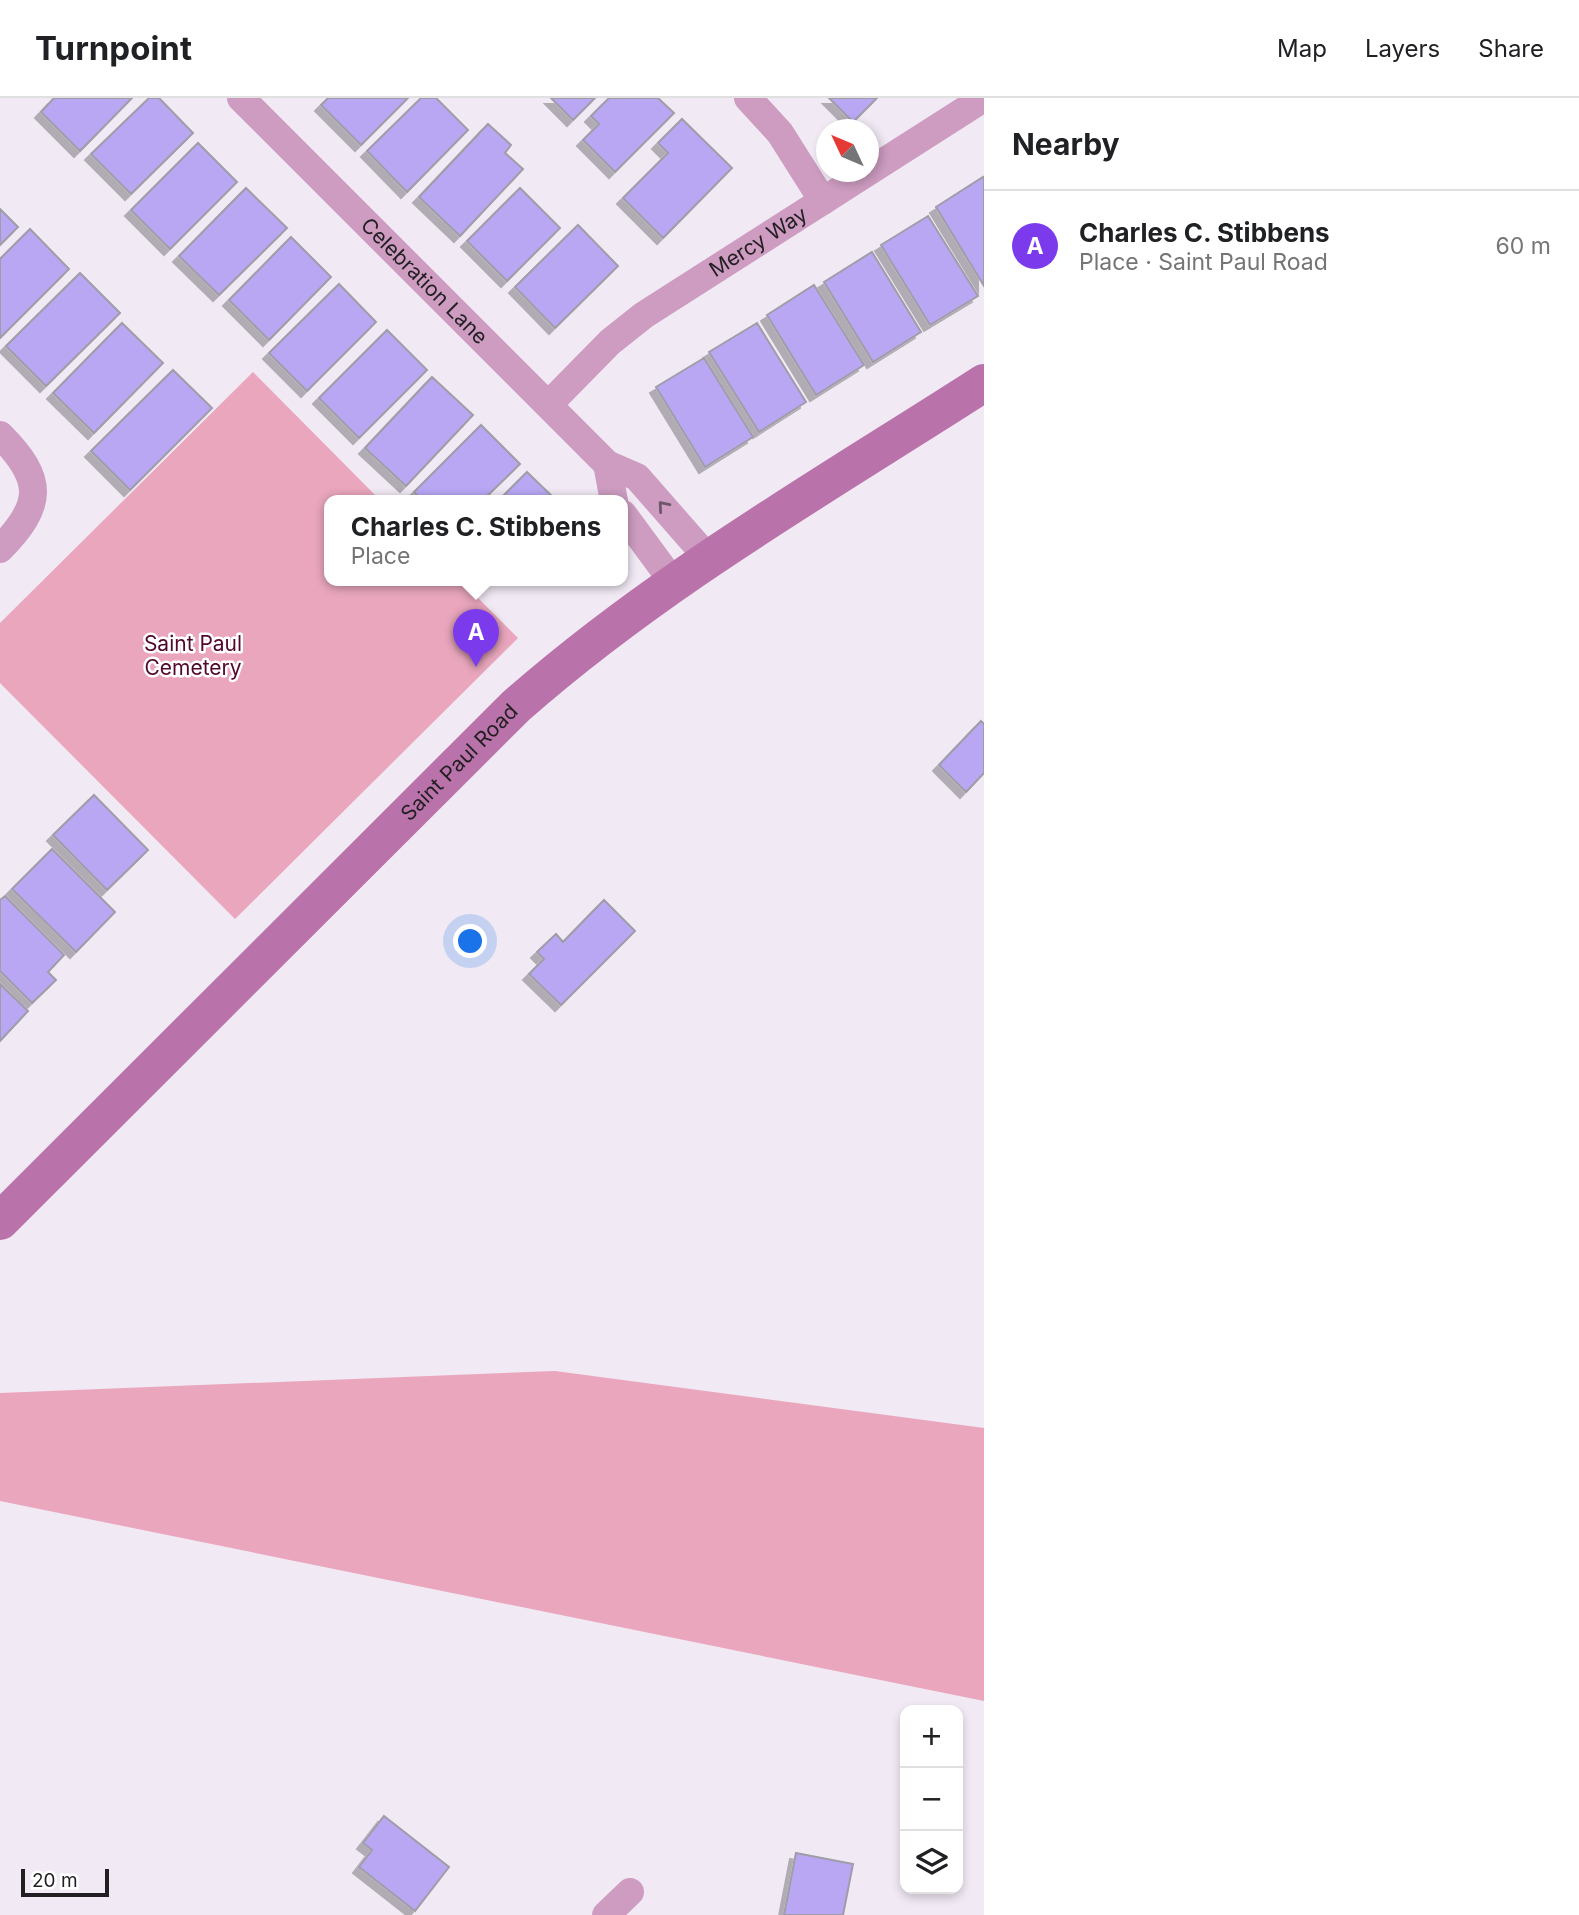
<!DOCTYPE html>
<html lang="en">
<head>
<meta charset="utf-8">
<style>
	:root { --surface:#fff; --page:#f2f2f2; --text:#202124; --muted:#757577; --line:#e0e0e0; --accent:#7c3aed }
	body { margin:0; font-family:Inter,sans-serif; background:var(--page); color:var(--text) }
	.controls { position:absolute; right:21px; bottom:21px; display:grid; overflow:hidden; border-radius:14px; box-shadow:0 4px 10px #0003 }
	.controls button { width:63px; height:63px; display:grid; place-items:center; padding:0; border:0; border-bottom:2px solid var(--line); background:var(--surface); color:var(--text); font:35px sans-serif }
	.compass { position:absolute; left:816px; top:21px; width:63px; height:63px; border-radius:50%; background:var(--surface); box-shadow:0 4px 10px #0003; rotate:314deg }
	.scale { position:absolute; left:21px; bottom:18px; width:88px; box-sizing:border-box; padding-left:7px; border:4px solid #221f23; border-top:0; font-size:19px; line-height:24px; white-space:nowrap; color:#221f23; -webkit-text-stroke:5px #fff; paint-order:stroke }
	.you { position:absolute; left:471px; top:844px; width:24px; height:24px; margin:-18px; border:5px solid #fff; border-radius:50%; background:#1a73e8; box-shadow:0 0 0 10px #1a73e833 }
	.badge { display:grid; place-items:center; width:46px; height:46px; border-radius:50%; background:var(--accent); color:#fff; font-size:23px; font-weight:700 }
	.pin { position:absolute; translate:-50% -58px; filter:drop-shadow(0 2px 4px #0008) }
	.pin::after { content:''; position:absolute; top:37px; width:24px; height:21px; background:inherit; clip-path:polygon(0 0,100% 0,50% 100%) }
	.popup { position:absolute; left:324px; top:397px; width:304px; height:91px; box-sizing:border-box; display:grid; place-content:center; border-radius:14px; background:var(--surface); filter:drop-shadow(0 2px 5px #0005); font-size:23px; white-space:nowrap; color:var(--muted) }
	.popup b { font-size:26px; color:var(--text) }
	.popup::after { content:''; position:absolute; left:50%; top:100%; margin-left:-14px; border:14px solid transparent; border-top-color:var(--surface) }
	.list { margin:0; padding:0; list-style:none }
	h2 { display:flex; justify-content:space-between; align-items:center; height:91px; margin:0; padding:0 28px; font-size:30px }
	h2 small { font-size:23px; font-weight:400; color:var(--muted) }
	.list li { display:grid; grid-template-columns:46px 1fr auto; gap:21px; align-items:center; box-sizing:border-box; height:112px; padding:0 28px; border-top:2px solid var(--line) }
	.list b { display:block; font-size:26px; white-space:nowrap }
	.list p { margin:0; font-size:23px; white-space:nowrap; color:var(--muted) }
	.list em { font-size:23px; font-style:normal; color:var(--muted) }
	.icon { flex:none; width:38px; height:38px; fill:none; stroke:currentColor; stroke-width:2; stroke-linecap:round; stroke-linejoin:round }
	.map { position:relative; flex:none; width:984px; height:1817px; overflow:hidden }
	header { display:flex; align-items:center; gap:42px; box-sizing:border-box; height:98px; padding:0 35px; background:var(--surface); border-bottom:2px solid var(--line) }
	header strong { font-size:33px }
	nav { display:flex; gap:38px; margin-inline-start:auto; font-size:24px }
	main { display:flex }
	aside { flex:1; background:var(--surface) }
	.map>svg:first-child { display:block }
	.green { fill:#e9a6bd }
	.building { fill:#b9a7f4; stroke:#9f9da8; stroke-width:2; filter:url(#shadow) }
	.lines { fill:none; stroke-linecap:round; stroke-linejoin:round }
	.street { stroke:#cd9cc0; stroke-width:28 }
	.secondary { stroke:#ba73aa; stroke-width:38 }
	.oneway { stroke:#6f576a }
	.labels { text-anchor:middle; stroke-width:5; stroke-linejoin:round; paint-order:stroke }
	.street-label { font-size:21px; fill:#221f23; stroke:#fff }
	.park-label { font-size:21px; fill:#52072d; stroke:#fff }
</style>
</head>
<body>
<header>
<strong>Turnpoint</strong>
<nav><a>Map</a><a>Layers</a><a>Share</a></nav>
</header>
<main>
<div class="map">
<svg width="984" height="1817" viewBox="0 0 984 1817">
	<defs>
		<filter id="shadow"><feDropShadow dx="-6" dy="6" stdDeviation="0" flood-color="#0004"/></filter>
	</defs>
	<rect width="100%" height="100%" fill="#f1e9f4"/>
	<path class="green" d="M 253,274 L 381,403 L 329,403 L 329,483 L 461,483 L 518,540 L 235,821 L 0,585 L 0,525 Z
		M 555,1273 L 984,1330 L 984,1603 L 0,1403 L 0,1295 Z"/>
	<path class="building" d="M 54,0 L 132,0 L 80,53 L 41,14 Z
		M 149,0 L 159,0 L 193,35 L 131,96 L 91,56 Z
		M 328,0 L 408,0 L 361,47 L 321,7 Z
		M 421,0 L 436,0 L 468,32 L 407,94 L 367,53 Z
		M 551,0 L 595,0 L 573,22 Z
		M 609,0 L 658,0 L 674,15 L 615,74 L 583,42 L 599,26 L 591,18 Z
		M 829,0 L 877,0 L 853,24 Z
		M 682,21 L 732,70 L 663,140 L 623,100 L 668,55 L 658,45 Z
		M 488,26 L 511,47 L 505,55 L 523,71 L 460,138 L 419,99 Z
		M 198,45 L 237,84 L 170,151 L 131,112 Z
		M 983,79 L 984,81 L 984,188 L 936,109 Z
		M 246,90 L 287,130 L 219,197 L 179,158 Z
		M 520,90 L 560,130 L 507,183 L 467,143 Z
		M 0,111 L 18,129 L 0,147 Z
		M 928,118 L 978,198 L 930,227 L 881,147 Z
		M 578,127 L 618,168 L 555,230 L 515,189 Z
		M 30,131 L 69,171 L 0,240 L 0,161 Z
		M 291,139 L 331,179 L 269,242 L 229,202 Z
		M 872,154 L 921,234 L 873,264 L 824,184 Z
		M 80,175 L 120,215 L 46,288 L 6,248 Z
		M 339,186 L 376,224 L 307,293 L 269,255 Z
		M 814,187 L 864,267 L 816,297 L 767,217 Z
		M 122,225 L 163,265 L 94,335 L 53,295 Z
		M 757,225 L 806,304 L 759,334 L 709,254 Z
		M 387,232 L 427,272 L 359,340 L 319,300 Z
		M 704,260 L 753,339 L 705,369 L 656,289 Z
		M 173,272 L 212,310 L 130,392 L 91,353 Z
		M 432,279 L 473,317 L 406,388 L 365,350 Z
		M 481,327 L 520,366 L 482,403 L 422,403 L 414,394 Z
		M 527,374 L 557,403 L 498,403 Z
		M 981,623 L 984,626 L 984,675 L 966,694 L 939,667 Z
		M 94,697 L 148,752 L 107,792 L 53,737 Z
		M 52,751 L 115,814 L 76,854 L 12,791 Z
		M 5,798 L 64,857 L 48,874 L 56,882 L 32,905 L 0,873 L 0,802 Z
		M 604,802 L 635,833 L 561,907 L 529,876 L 544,861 L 537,854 L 556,836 L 563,844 Z
		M 0,886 L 28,913 L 0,943 Z
		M 384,1718 L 449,1769 L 415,1813 L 359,1769 L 372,1752 L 363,1745 Z
		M 796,1755 L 853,1766 L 843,1817 L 784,1817 Z"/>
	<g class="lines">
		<g class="street">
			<path id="s1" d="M 241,0 L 607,366"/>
			<path d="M 748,0 L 780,35 L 823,103"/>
			<path id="s2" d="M 549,306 L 610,244 L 644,217 L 984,0"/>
			<path d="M 0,337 C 45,382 43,407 0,451"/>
			<path d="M 614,403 L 607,366 L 637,379 L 708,460"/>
			<path d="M 623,416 L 673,484"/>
			<path d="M 606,1817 L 630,1794"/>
		</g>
		<path class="secondary" id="s3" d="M 0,1123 L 516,608 C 659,482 824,388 984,285"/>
	</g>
	<defs><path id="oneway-chevron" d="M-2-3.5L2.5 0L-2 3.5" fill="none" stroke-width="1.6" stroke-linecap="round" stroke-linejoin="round" transform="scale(1.75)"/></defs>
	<use class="oneway" href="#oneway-chevron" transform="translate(663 408) rotate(-131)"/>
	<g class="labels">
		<g class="street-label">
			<text dy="7" stroke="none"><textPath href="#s2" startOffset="266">Mercy Way</textPath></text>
			<text dy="7" stroke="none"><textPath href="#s1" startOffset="259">Celebration Lane</textPath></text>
			<text dy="7" stroke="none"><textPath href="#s3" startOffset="649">Saint Paul Road</textPath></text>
		</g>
		<g class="park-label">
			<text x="193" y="553">Saint Paul<tspan x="193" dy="24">Cemetery</tspan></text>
		</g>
	</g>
</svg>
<div class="controls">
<button>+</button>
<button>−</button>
<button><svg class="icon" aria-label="layers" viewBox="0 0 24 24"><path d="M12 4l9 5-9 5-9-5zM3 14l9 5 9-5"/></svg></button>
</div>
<svg class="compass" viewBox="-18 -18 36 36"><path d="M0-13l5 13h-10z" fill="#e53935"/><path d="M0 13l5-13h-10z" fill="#757577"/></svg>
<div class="scale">20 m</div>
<div class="you"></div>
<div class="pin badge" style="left:476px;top:569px">A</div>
<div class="popup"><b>Charles C. Stibbens</b>Place</div>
</div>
<aside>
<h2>Nearby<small></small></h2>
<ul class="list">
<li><span class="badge">A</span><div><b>Charles C. Stibbens</b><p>Place · Saint Paul Road</p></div><em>60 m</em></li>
</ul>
</aside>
</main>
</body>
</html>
